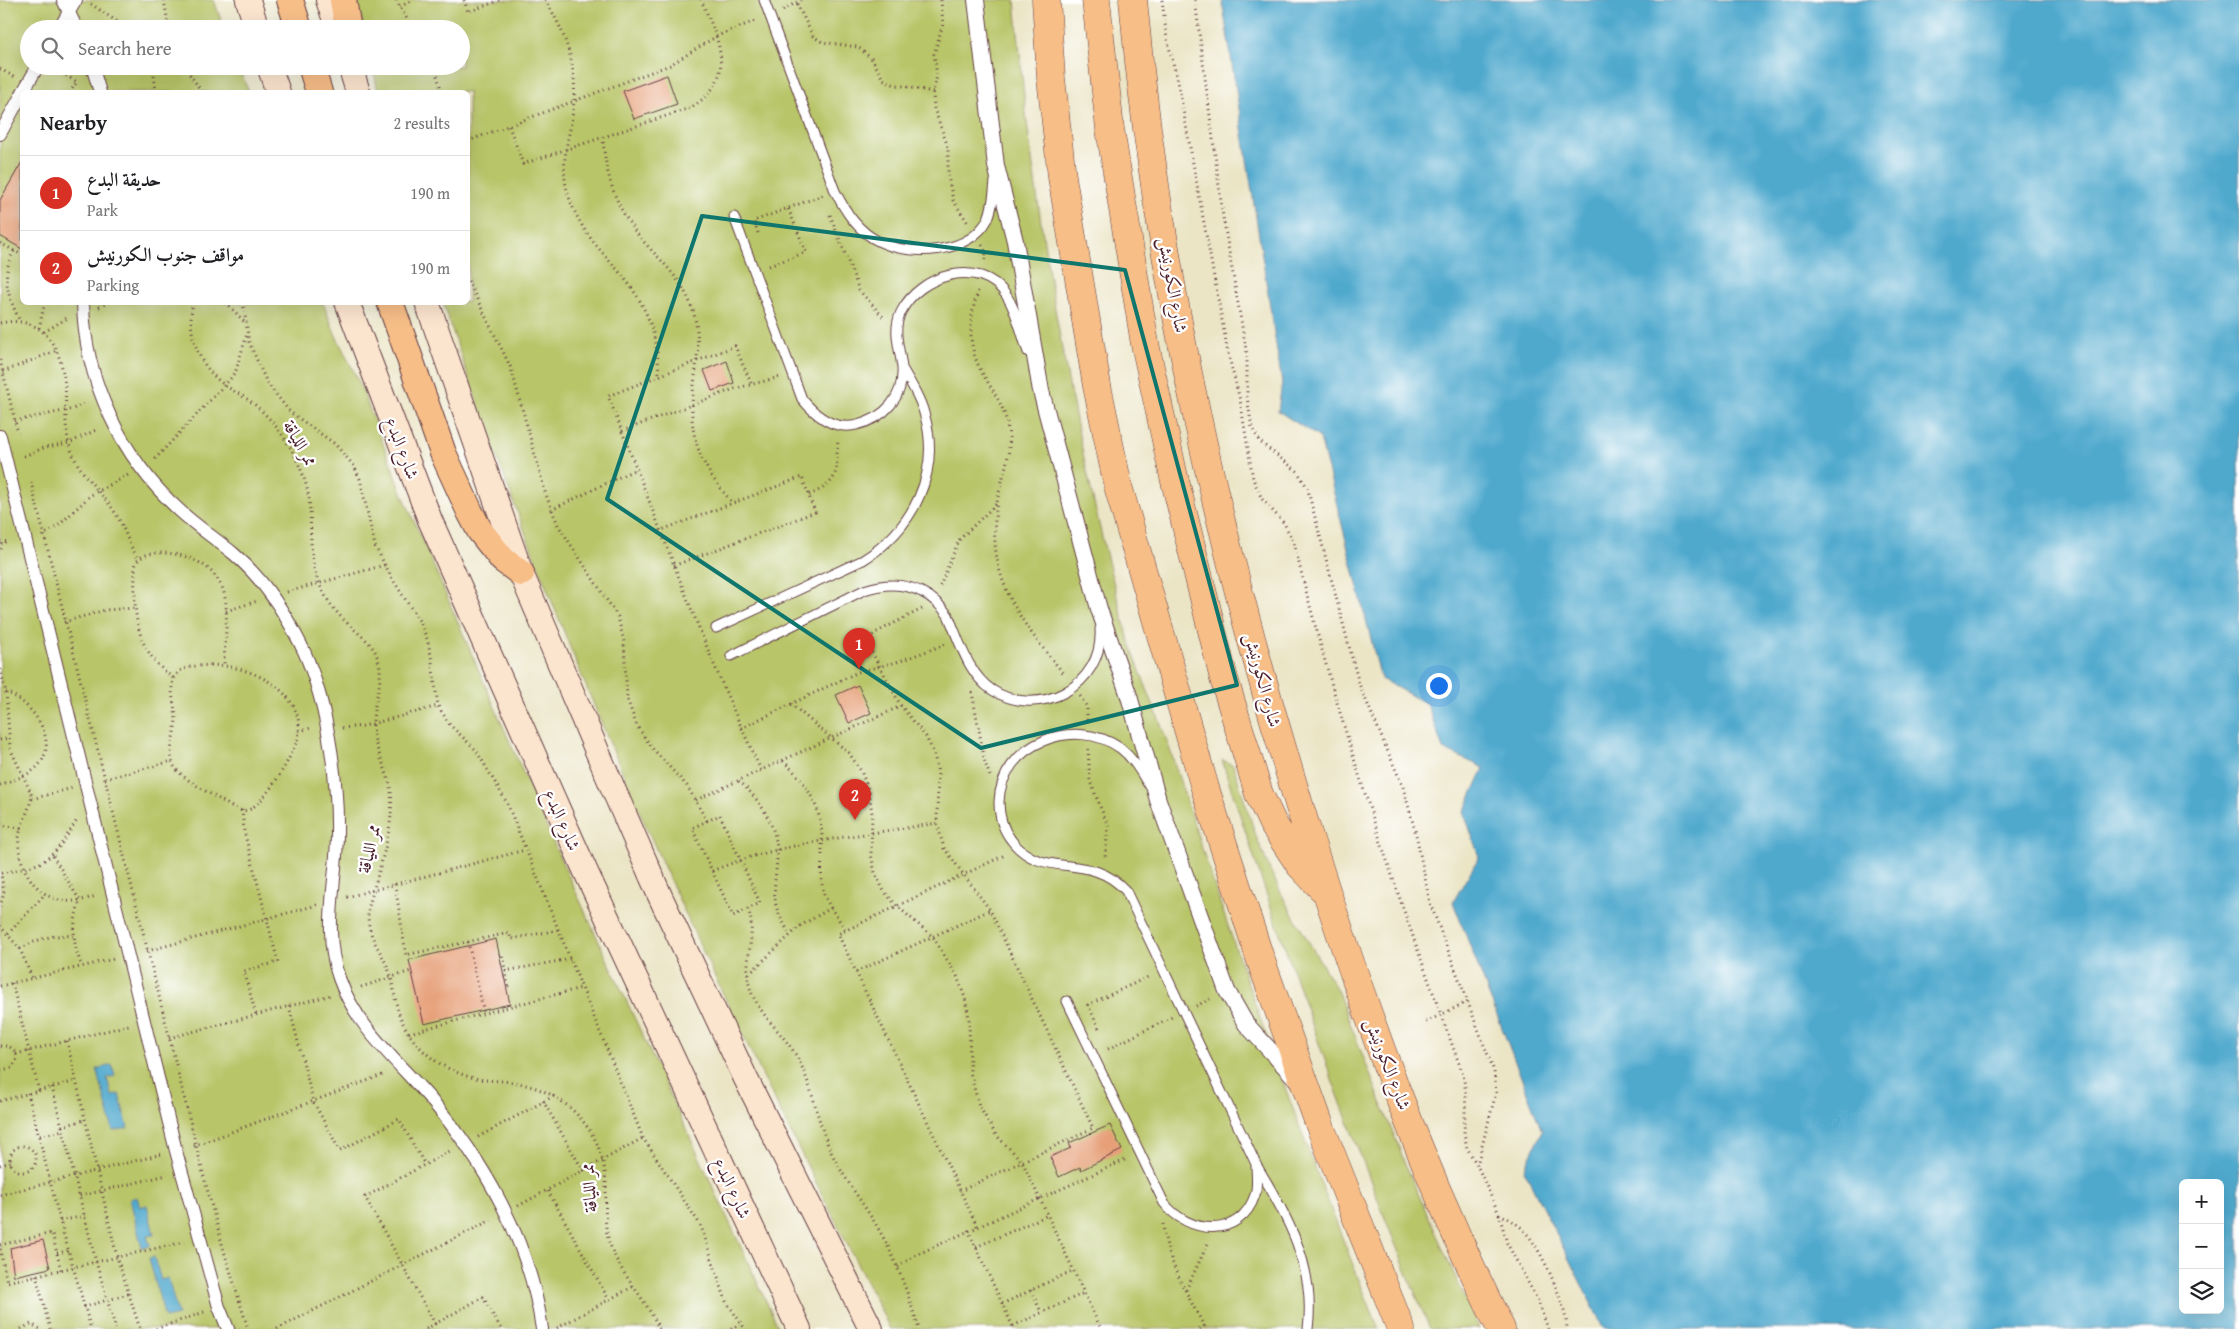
<!DOCTYPE html>
<html lang="en">
<head>
<meta charset="utf-8">
<style>
	:root { --surface:#fff; --page:#f6f6f6; --text:#202124; --muted:#757577; --line:#e0e0e0; --accent:#d93025 }
	body { margin:0; font-family:"Gentium Book Plus",Amiri,serif; background:var(--page); color:var(--text) }
	.controls { position:absolute; right:15px; bottom:15px; display:grid; overflow:hidden; border-radius:8px; box-shadow:0 5px 20px #0002 }
	.controls button { width:45px; height:45px; display:grid; place-items:center; padding:0; border:0; border-bottom:1px solid var(--line); background:var(--surface); color:var(--text); font:25px sans-serif }
	.you { position:absolute; left:1438px; top:685px; width:18px; height:18px; margin:-12px; border:4px solid #fff; border-radius:50%; background:#1a73e8; box-shadow:0 0 0 8px #1a73e833 }
	.badge { display:grid; place-items:center; width:32px; height:32px; border-radius:50%; background:var(--accent); color:#fff; font-size:16px; font-weight:700 }
	.pin { position:absolute; translate:-50% -41px; filter:drop-shadow(0 1px 2px #0008) }
	.pin::after { content:''; position:absolute; top:26px; width:18px; height:15px; background:inherit; clip-path:polygon(0 0,100% 0,50% 100%) }
	.list { margin:0; padding:0; list-style:none }
	h2 { display:flex; justify-content:space-between; align-items:center; height:65px; margin:0; padding:0 20px; font-size:21px }
	h2 small { font-size:16px; font-weight:400; color:var(--muted) }
	.list li { display:grid; grid-template-columns:32px 1fr auto; gap:15px; align-items:center; box-sizing:border-box; height:75px; padding:0 20px; border-top:1px solid var(--line) }
	.list b { display:block; font-size:19px; white-space:nowrap }
	.list p { margin:0; font-size:16px; white-space:nowrap; color:var(--muted) }
	.list em { font-size:16px; font-style:normal; color:var(--muted) }
	.icon { flex:none; width:28px; height:28px; fill:none; stroke:currentColor; stroke-width:2; stroke-linecap:round; stroke-linejoin:round }
	.map { position:relative; flex:none; width:2239px; height:1329px; overflow:hidden }
	.search { position:absolute; background:var(--surface); box-shadow:0 5px 20px #0002; left:20px; top:20px; width:450px; height:55px; display:flex; align-items:center; gap:12px; box-sizing:border-box; padding:0 18px; border-radius:28px; color:var(--muted); font-size:19px }
	.panel { position:absolute; background:var(--surface); box-shadow:0 5px 20px #0002; left:20px; top:90px; width:450px; height:215px; border-radius:8px }
	.map>svg:first-child { display:block }
	.green { fill:#b8c567; stroke:#817249 }
	.water { fill:#50a9cd; stroke:#4d647c; fill-rule:evenodd }
	.building { fill:#e69f77 }
	.lines { fill:none; stroke-linecap:round; stroke-linejoin:round }
	.service-casing { stroke:#623d42; stroke-width:11 }
	.pedestrian-casing { stroke:#623d42; stroke-width:14 }
	.minor-casing { stroke:#623d42; stroke-width:18 }
	.secondary-casing { stroke:#623d42; stroke-width:26 }
	.primary-casing { stroke:#623d42; stroke-width:28 }
	.trunk-casing { stroke:#623d42; stroke-width:29 }
	.path { stroke:#623d42; stroke-width:3; stroke-dasharray:1 4; stroke-linecap:butt }
	.service { stroke:#fff; stroke-width:9 }
	.pedestrian { stroke:#fff; stroke-width:12 }
	.minor { stroke:#fff; stroke-width:16 }
	.secondary { stroke:#fce5cf; stroke-width:24 }
	.primary { stroke:#f7be88; stroke-width:26 }
	.trunk { stroke:#f7be88; stroke-width:28 }
	.marked { fill:none; stroke:#0f766e; stroke-width:4; stroke-linejoin:round }
	.labels { text-anchor:middle; stroke-width:4.5; stroke-linejoin:round; paint-order:stroke }
	.street-label { font-size:18px; fill:#4a1f2b; stroke:#fff }
</style>
</head>
<body>
<div class="map">
<svg width="2239" height="1329" viewBox="0 0 2239 1329">
	<rect width="100%" height="100%" fill="#fff"/>
	<filter id="ink" filterUnits="userSpaceOnUse"><feTurbulence type="fractalNoise" baseFrequency=".02" numOctaves="2"/><feDisplacementMap in="SourceGraphic" scale="10" xChannelSelector="R" yChannelSelector="G"/><feConvolveMatrix kernelMatrix="1 2 1 2 8 2 1 2 1" color-interpolation-filters="sRGB"/></filter>
	<filter id="wash" filterUnits="userSpaceOnUse"><feTurbulence type="fractalNoise" baseFrequency=".0096" numOctaves="4" result="noise"/><feDisplacementMap in="SourceGraphic" scale="20" xChannelSelector="R" yChannelSelector="G"/><feGaussianBlur stdDeviation="1.12" result="paint"/><feColorMatrix in="noise" values="0 0 0 0 0 0 0 0 0 0 0 0 0 0 0 0 0 1.4 0 .05"/><feComposite in="paint" operator="in"/></filter>
	<g filter="url(#wash)">
		<rect width="100%" height="100%" fill="#ebe5c6"/>
		<path class="green" d="M 0,0 L 214,0 L 224,29 L 29,29 L 29,66 L 238,66 L 249,92 L 22,92 L 22,302 L 323,303 L 336,336 L 359,382 L 405,500 L 561,860 L 779,1329 L 0,1329 Z
			M 356,0 L 1015,0 C 1020,53 1024,106 1032,159 C 1053,315 1083,471 1124,623 C 1136,668 1157,709 1171,753 C 1233,948 1301,1140 1379,1329 L 890,1329 C 846,1240 799,1152 756,1062 C 635,816 530,563 443,303 L 468,302 L 468,92 L 378,92 L 373,66 L 461,66 L 461,29 L 364,29 Z
			M 1222,760 L 1233,765 L 1256,836 L 1270,870 L 1286,903 L 1337,990 L 1408,1171 L 1479,1329 L 1430,1329 C 1352,1142 1284,952 1222,760 Z"/>
		<path class="water" d="M 1222,0 L 2239,0 L 2239,1329 L 1604,1329 L 1524,1170 L 1542,1131 L 1453,902 L 1479,857 L 1464,812 L 1484,768 L 1443,749 L 1427,704 L 1381,679 L 1320,438 L 1278,411 L 1282,383 ZM 2183,1183 L 2220,1183 L 2220,1310 L 2183,1310 Z
			M 112,1065 L 115,1076 L 107,1078 L 112,1096 L 119,1094 L 128,1128 L 113,1131 L 97,1069 Z
			M 137,1197 L 140,1207 L 147,1205 L 154,1235 L 147,1236 L 150,1246 L 142,1248 L 130,1199 Z
			M 154,1257 L 161,1280 L 168,1278 L 178,1315 L 165,1318 L 149,1258 Z"/>
		<g id="blocks">
			<path class="building" d="M 667,75 L 677,104 L 634,119 L 623,91 Z
				M 22,162 L 22,249 L 0,236 L 0,200 Z
				M 727,361 L 734,383 L 712,391 L 704,370 Z
				M 858,685 L 871,713 L 849,723 L 836,695 Z
				M 496,939 L 510,1004 L 424,1024 L 409,960 Z
				M 1110,1125 L 1122,1150 L 1081,1170 L 1080,1167 L 1059,1177 L 1050,1157 L 1071,1148 L 1069,1143 Z
				M 43,1240 L 50,1268 L 14,1276 L 10,1248 Z"/>
		</g>
	</g>
	<g filter="url(#ink)">
		<use href="#blocks" fill-opacity="0" stroke="#623d42" stroke-width="1"/>
		<g class="lines">
			<defs>
				<path id="service" d="M 764,0 L 835,191 C 845,211 858,232 880,242 C 912,257 970,254 988,219 C 993,207 994,194 995,181
					M 734,217 L 802,399 C 816,416 834,431 857,425 C 885,418 904,397 902,368 C 900,348 892,331 901,312 C 919,275 980,256 1006,295 C 1017,311 1021,333 1028,352
					M 716,628 L 863,560 C 913,529 942,472 924,413 C 920,397 910,382 902,368
					M 731,656 L 864,590 C 897,579 926,586 948,615 C 959,640 968,674 992,690 C 1039,720 1104,686 1100,629
					M 1067,1001 L 1164,1203 C 1188,1234 1240,1240 1255,1195 C 1258,1185 1256,1174 1256,1164 L 1126,891 C 1089,850 1043,881 1012,841 C 1003,830 999,816 999,802 C 1001,743 1075,716 1120,748 C 1133,758 1140,771 1148,784
					M 1257,1166 C 1288,1217 1316,1268 1308,1329"/>
				<path id="pedestrian" d="M 63,0 L 77,29
					M 59,29 L 76,0
					M 92,66 L 100,92
					M 23,92 L 38,66
					M 0,134 L 22,94
					M 83,302 C 84,380 122,458 179,510 C 196,526 216,539 234,554 C 262,578 284,611 300,643 C 326,694 338,776 337,833 C 337,881 322,931 339,978 C 356,1026 394,1058 427,1095 C 484,1160 530,1242 542,1329
					M 0,436 L 176,1151 L 219,1307 L 228,1329"/>
				<path id="minor" d="M 976,0 L 996,166 L 1015,241 L 1041,391 L 1099,609 L 1129,696 L 1158,800 L 1227,991 L 1246,1024 L 1299,1082"/>
				<path id="secondary" d="M 248,0 L 257,29
					M 328,0 L 338,29
					M 269,66 L 278,92
					M 350,66 L 358,92
					M 347,302 L 430,520 L 585,870 L 799,1329
					M 427,302 L 521,573 L 615,793 L 660,896 L 746,1079 L 871,1329"/>
				<path id="primary" d="M 290,0 L 299,29
					M 343,0 L 348,29
					M 311,66 L 319,92
					M 390,302 L 443,453 L 470,512 L 480,531 L 503,560 L 521,573"/>
				<path id="trunk" d="M 1046,0 L 1051,78 L 1062,177 L 1097,386 L 1118,486 L 1205,788 L 1260,958 L 1320,1126 L 1401,1329
					M 1096,0 L 1110,129 L 1145,344 L 1174,477 L 1224,679 L 1259,794 L 1273,824 L 1300,865 L 1322,888
					M 1133,0 C 1158,286 1225,569 1311,843 C 1363,1008 1423,1174 1501,1329"/>
			</defs>
			<use href="#service" class="service-casing"/>
			<use href="#pedestrian" class="pedestrian-casing"/>
			<use href="#minor" class="minor-casing"/>
			<use href="#secondary" class="secondary-casing"/>
			<use href="#primary" class="primary-casing"/>
			<use href="#trunk" class="trunk-casing"/>
			<path class="path" d="M 164,0 L 169,29
				M 396,0 L 413,29
				M 464,0 L 468,12 L 500,0
				M 545,0 C 564,29 577,65 574,100 C 572,133 558,161 568,194 C 582,238 606,253 631,287 C 651,315 658,343 659,376
				M 941,0 L 943,24 L 934,54 L 937,76 L 933,92 L 934,108 L 948,147 L 948,176 L 953,200 L 968,223
				M 1162,0 L 1167,39 L 1178,82 L 1228,353 L 1240,400 L 1253,479 L 1262,499 L 1284,523 L 1294,543 C 1338,724 1398,900 1463,1074 L 1466,1093 L 1464,1133 L 1467,1148 L 1477,1165 L 1499,1214 L 1507,1243 L 1538,1301 L 1548,1329
				M 1195,0 L 1223,217 L 1247,355 L 1247,397 L 1252,428 L 1260,442 L 1297,471 L 1307,487 L 1359,684 L 1403,787 L 1416,834 L 1430,903 L 1494,1071 L 1496,1093 L 1477,1165
				M 91,4 L 128,29
				M 797,4 L 813,36 L 822,42 L 858,47 L 872,59 L 883,79 L 893,84 L 933,92
				M 400,7 L 412,0
				M 783,10 L 801,0
				M 153,66 L 156,92
				M 184,66 L 202,92
				M 434,66 L 442,92
				M 53,68 L 77,82 L 70,92
				M 0,69 L 15,77
				M 509,126 L 523,164 L 690,108 C 739,79 719,41 701,0
				M 603,137 C 605,176 617,211 643,241 C 663,263 684,281 693,311 C 703,343 694,373 692,405 C 690,444 707,475 733,503
				M 468,141 L 670,65 L 717,36 L 757,20
				M 830,215 L 859,290 L 884,318
				M 758,233 L 754,221 L 823,195
				M 0,243 L 22,255
				M 982,245 L 986,253 L 984,263
				M 14,251 C 0,275 8,297 20,321
				M 769,266 L 806,252 L 788,208
				M 468,281 L 511,368 L 546,495 L 558,525 L 618,617 L 624,642 L 627,699 L 637,726 L 653,749 L 687,786 L 707,821
				M 978,291 C 969,319 967,344 981,371 C 992,390 1005,406 1008,429 C 1013,455 1001,477 997,503 C 985,578 1020,621 1065,675
				M 193,302 C 186,333 199,368 226,386 C 235,392 245,397 254,404 C 268,416 281,431 290,447 C 299,463 307,482 309,500 C 312,524 309,549 315,572 C 320,590 331,607 344,620 C 355,632 371,640 377,656 C 386,679 373,700 373,723 C 372,748 388,767 391,792 C 395,828 377,874 368,910 C 367,942 383,949 391,977 C 395,992 395,1006 402,1021 C 417,1054 450,1075 485,1080 C 499,1081 513,1081 526,1085 C 550,1091 571,1105 585,1124 C 600,1143 607,1168 606,1192 C 606,1206 604,1219 607,1233 C 614,1270 645,1295 659,1329
				M 226,302 L 246,324
				M 243,302 L 249,342 L 267,383 L 290,412 L 335,444 L 354,466 L 360,479 L 375,546 L 393,580 L 420,622 L 427,639 L 431,655 L 438,706 L 450,725 L 476,750 L 507,803 L 643,1138 L 701,1226 L 726,1301 L 745,1329
				M 99,307 L 109,302
				M 0,323 C 44,314 62,348 65,387 C 67,412 63,432 73,455 C 83,478 103,493 116,514 C 125,528 128,545 138,558
				M 39,328 L 45,302
				M 44,332 L 69,317
				M 0,360 L 18,433
				M 3,372 L 55,351
				M 751,383 L 735,346 L 608,396 C 658,521 703,648 761,770
				M 15,421 L 73,409 L 87,402
				M 622,431 L 734,389 L 780,377
				M 24,456 L 46,447 L 69,443 L 98,429
				M 155,459 L 231,378 L 236,370 L 247,334
				M 31,482 L 205,1181 L 224,1251 L 248,1329
				M 809,495 C 842,481 835,473 838,440
				M 551,510 L 636,469
				M 659,531 L 802,477 L 815,512 L 673,566
				M 42,536 L 58,526 L 91,495 L 128,475
				M 0,541 L 9,542
				M 0,549 L 2,542
				M 940,586 L 959,540 L 997,503
				M 287,592 L 385,565
				M 922,609 L 875,633 L 870,637 L 870,649 L 879,665 L 901,706 L 926,737 L 934,754 L 938,773 L 937,823 L 944,848 L 990,910 L 1093,1128 L 960,1191
				M 226,611 L 257,601
				M 64,622 L 105,610 L 134,608
				M 211,665 C 247,665 302,688 299,732 C 298,749 264,805 248,810 C 241,812 236,809 230,806 C 216,796 182,780 174,766 C 167,753 175,734 176,720 C 176,707 167,686 176,675 C 183,665 200,666 211,665 Z
				M 0,669 L 6,692 L 10,748 L 31,793 C 32,808 21,821 19,837 C 16,865 36,899 66,901 C 76,902 87,899 96,896
				M 173,678 C 133,648 134,613 135,567 C 139,545 182,553 196,561 C 207,566 215,574 221,585 C 231,604 224,642 224,665
				M 972,692 L 985,763 L 990,776
				M 1080,696 L 1087,707 L 1087,721
				M 791,704 L 849,753 L 861,771 L 869,791 L 872,813 L 871,854 L 875,873 L 884,891 L 897,906 L 933,937 L 957,976 L 965,998 L 969,1018 L 970,1072 L 979,1106 L 996,1135 L 1022,1161 L 1101,1329
				M 342,728 L 364,726 L 438,706
				M 741,728 L 858,672 L 900,661 L 946,644
				M 299,731 L 311,728
				M 0,740 L 8,738
				M 1088,749 L 1090,781 L 1108,826 L 1105,859
				M 783,761 C 809,784 824,812 822,848 C 822,863 820,879 824,894 C 829,907 838,918 846,930
				M 105,779 L 172,761
				M 739,781 C 759,799 775,822 777,849 C 778,866 773,883 775,899 C 776,912 784,923 790,935
				M 0,785 C 12,780 29,776 38,766 C 61,740 31,702 6,692
				M 32,799 L 72,788
				M 696,800 L 901,706
				M 242,810 L 244,831 L 278,962 L 244,971 L 256,1015
				M 720,815 L 760,903 L 733,916 L 692,828 Z
				M 0,825 L 21,828
				M 53,856 L 80,901 C 72,924 72,944 82,966
				M 712,871 C 782,841 862,836 937,823
				M 1,873 C 49,864 51,861 77,820
				M 395,884 L 406,955 L 509,933 L 511,939 L 558,930
				M 347,897 L 525,850
				M 0,907 L 4,893 L 1,873
				M 748,909 C 758,935 741,965 751,991 C 760,1016 784,1034 797,1057 C 814,1088 817,1124 833,1156 C 848,1185 868,1209 883,1237 C 899,1267 909,1297 919,1329
				M 0,926 L 20,949 L 32,978
				M 8,934 L 45,894
				M 468,942 L 484,1013
				M 20,949 C 37,939 53,934 73,936
				M 147,951 L 317,905
				M 499,955 L 502,954 L 508,986 L 506,986
				M 505,971 L 570,959
				M 856,972 L 990,910
				M 749,974 L 800,926 L 831,908
				M 12,983 L 39,1091
				M 0,986 L 114,959
				M 361,987 L 411,971
				M 289,1006 L 313,1101 L 340,1151 L 399,1119 L 425,1165
				M 1196,1006 L 1210,999
				M 1426,1022 L 1467,1002
				M 1099,1028 L 1088,1005 L 1150,976
				M 409,1033 L 581,988
				M 169,1038 L 331,995
				M 67,1041 L 117,1257 L 140,1329
				M 0,1046 C 10,1045 16,1049 17,1059 L 12,1068 L 0,1070
				M 1108,1049 L 1172,1017
				M 16,1054 L 129,1025
				M 52,1087 L 96,1262 L 116,1329
				M 28,1093 L 60,1221 L 91,1329
				M 0,1101 L 76,1081
				M 543,1101 L 584,1172
				M 62,1126 L 85,1120
				M 40,1136 L 63,1130
				M 478,1137 L 554,1096
				M 194,1146 L 385,1074
				M10 1159a13 13 0 1 1 26 0a13 13 0 1 1-26 0Z
				M 0,1165 L 11,1162
				M 548,1191 L 609,1300
				M 0,1195 L 162,1154
				M 80,1196 L 167,1175
				M 518,1206 L 643,1138
				M 1499,1214 C 1510,1219 1520,1225 1527,1234 C 1542,1251 1567,1306 1567,1329
				M 60,1221 L 85,1216
				M 1163,1224 C 1166,1260 1188,1295 1204,1326 L 1199,1329
				M 977,1226 L 838,934 L 1005,855
				M 968,1230 L 1014,1329
				M 0,1245 L 52,1233 L 61,1270
				M 976,1247 L 1048,1215
				M 0,1249 L 7,1282 L 184,1242
				M 57,1253 L 68,1251
				M 898,1267 L 914,1256 L 1127,1159
				M 36,1275 L 50,1329
				M 1031,1290 L 1041,1312
				M 1186,1290 L 1209,1241
				M 1002,1304 L 1074,1270
				M 84,1307 L 128,1294
				M 435,1324 L 365,1197 L 450,1151
				M 1013,1326 L 1084,1293
				M 557,1328 L 634,1286
				M 21,1329 L 31,1324 L 40,1329
				M 156,1329 L 204,1312
				M 277,1329 L 491,1220
				M 426,1329 L 483,1297 L 501,1329
				M 731,1329 L 740,1324"/>
			<use href="#service" class="service"/>
			<use href="#pedestrian" class="pedestrian"/>
			<use href="#minor" class="minor"/>
			<use href="#secondary" class="secondary"/>
			<use href="#primary" class="primary"/>
			<use href="#trunk" class="trunk"/>
		</g>
	</g>
	<path class="marked" d="M 702,216 L 1125,270 L 1237,685 L 981,748 L 607,499 Z"/>
	<g class="labels">
		<g class="street-label">
			<text transform="translate(1173 285) rotate(80)" y="6">شارع الكورنيش</text>
			<text transform="translate(300 443) rotate(60)" y="6">ممر اللياقة</text>
			<text transform="translate(402 448) rotate(69)" y="6">شارع البدع</text>
			<text transform="translate(1263 680) rotate(75)" y="6">شارع الكورنيش</text>
			<text transform="translate(562 820) rotate(66)" y="6">شارع البدع</text>
			<text transform="translate(369 849) rotate(-77)" y="6">ممر اللياقة</text>
			<text transform="translate(1388 1064) rotate(69)" y="6">شارع الكورنيش</text>
			<text transform="translate(589 1188) rotate(-94)" y="6">ممر اللياقة</text>
			<text transform="translate(732 1188) rotate(65)" y="6">شارع البدع</text>
		</g>
	</g>
</svg>
<div class="controls">
<button>+</button>
<button>−</button>
<button><svg class="icon" aria-label="layers" viewBox="0 0 24 24"><path d="M12 4l9 5-9 5-9-5zM3 14l9 5 9-5"/></svg></button>
</div>
<div class="you"></div>
<div class="pin badge" style="left:859px;top:669px">1</div>
<div class="pin badge" style="left:855px;top:820px">2</div>
<div class="search"><svg class="icon" aria-label="search" viewBox="0 0 24 24"><circle cx="10" cy="10" r="6"/><path d="M15 15l6 6"/></svg>Search here</div>
<section class="panel">
<h2>Nearby<small>2 results</small></h2>
<ul class="list">
<li><span class="badge">1</span><div><b>حديقة البدع</b><p>Park</p></div><em>190 m</em></li>
<li><span class="badge">2</span><div><b>مواقف جنوب الكورنيش</b><p>Parking</p></div><em>190 m</em></li>
</ul>
</section>
</div>
</body>
</html>
